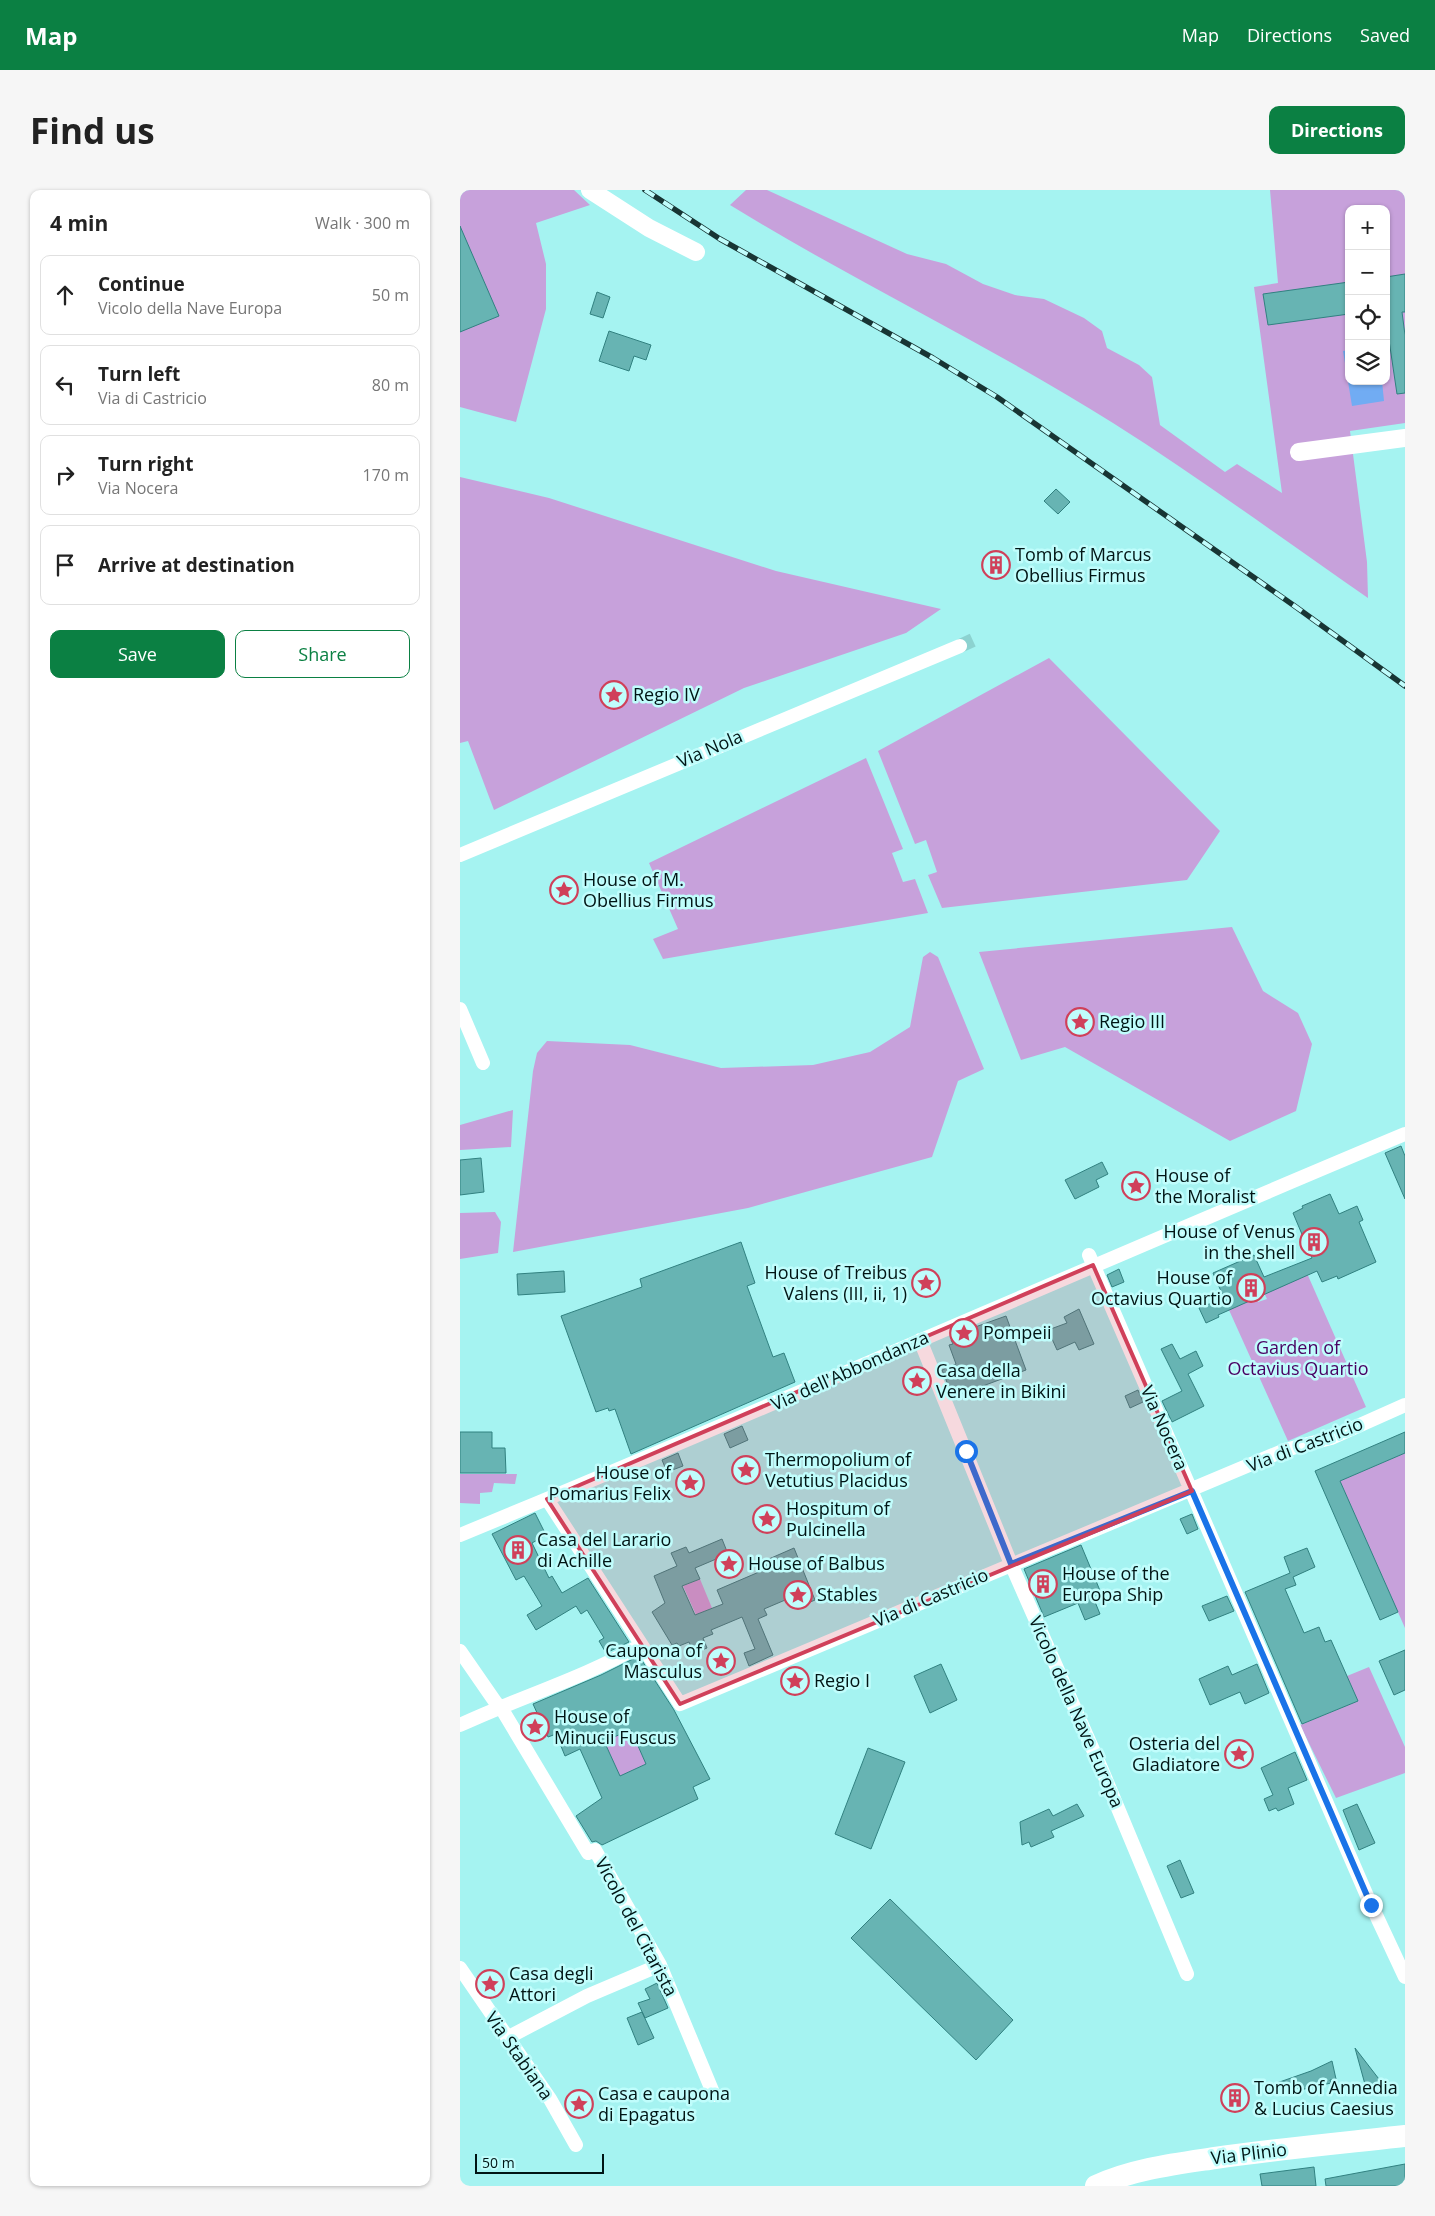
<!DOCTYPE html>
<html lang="en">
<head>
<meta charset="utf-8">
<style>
	:root { --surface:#fff; --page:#f6f6f6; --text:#222; --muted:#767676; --line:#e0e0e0; --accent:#0b8043 }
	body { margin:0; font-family:"Open Sans",sans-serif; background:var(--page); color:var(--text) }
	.controls { position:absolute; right:15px; top:15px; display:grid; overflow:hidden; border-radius:10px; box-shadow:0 1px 4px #0004 }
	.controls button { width:45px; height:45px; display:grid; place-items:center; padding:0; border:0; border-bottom:1px solid var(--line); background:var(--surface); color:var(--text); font:25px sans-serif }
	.scale { position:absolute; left:15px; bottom:12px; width:129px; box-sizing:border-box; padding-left:5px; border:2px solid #001515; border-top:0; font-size:14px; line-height:18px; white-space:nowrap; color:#001515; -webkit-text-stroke:4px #c0fdfc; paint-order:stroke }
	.stop { position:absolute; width:15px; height:15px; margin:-11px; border:4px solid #1a73e8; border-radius:50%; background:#fff }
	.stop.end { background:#1a73e8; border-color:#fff; box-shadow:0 1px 5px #0008 }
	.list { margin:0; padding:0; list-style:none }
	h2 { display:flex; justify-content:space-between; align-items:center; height:65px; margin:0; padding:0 20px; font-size:21px }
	h2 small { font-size:16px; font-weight:400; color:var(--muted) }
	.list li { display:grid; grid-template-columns:32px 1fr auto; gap:15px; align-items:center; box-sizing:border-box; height:80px; margin:0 10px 10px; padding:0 10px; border:1px solid var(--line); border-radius:10px }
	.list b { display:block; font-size:19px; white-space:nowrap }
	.list p { margin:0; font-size:16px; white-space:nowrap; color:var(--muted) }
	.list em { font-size:16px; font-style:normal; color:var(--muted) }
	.actions { display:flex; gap:10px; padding:15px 20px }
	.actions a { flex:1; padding:11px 0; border:1px solid var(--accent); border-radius:10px; text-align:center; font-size:18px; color:var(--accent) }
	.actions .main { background:var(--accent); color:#fff }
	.icon { flex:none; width:28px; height:28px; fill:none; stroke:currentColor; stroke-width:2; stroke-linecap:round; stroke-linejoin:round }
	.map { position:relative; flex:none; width:945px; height:1996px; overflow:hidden; border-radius:10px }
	header { display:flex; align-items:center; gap:30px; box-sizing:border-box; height:70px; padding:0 25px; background:var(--accent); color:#fff }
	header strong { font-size:24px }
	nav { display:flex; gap:28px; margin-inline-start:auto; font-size:18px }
	.intro { display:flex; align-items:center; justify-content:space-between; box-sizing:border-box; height:120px; padding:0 30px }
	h1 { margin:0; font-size:35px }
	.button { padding:12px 22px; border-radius:10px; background:var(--accent); color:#fff; font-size:18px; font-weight:700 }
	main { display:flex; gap:30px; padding:0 30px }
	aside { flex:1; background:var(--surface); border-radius:10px; box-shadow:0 1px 4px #0004 }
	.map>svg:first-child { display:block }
	.green { fill:#c7a1db; fill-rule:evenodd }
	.water { fill:#71acf3 }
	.building { fill:#67b4b3; stroke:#318180; fill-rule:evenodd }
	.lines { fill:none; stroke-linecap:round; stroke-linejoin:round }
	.pedestrian-tunnel { stroke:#8cd2d0; stroke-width:14; stroke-dasharray:14 7; stroke-linecap:butt }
	.pedestrian { stroke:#fff; stroke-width:14 }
	.minor { stroke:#fff; stroke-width:18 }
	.tertiary { stroke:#fff; stroke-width:22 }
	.rail-casing { stroke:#183534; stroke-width:5.5 }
	.rail { stroke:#c0fdfc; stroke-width:4; stroke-dasharray:11; stroke-linecap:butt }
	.route { stroke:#1a73e8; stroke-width:6 }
	.marked { fill:#d0405a; fill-opacity:0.2; stroke:#d0405a; stroke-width:4; stroke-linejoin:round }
	.labels { text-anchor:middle; stroke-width:5; stroke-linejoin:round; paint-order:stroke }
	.poi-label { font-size:18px; fill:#001515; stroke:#c0fdfc; text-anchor:start }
	.street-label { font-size:18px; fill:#001515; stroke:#c0fdfc }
	.park-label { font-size:18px; fill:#490062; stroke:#c0fdfc }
</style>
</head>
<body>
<header>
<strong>Map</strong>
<nav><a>Map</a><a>Directions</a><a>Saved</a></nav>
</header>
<div class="intro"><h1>Find us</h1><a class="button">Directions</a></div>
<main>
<aside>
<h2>4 min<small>Walk · 300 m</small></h2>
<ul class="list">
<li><svg class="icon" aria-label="ahead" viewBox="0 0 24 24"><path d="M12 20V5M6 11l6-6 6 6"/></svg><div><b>Continue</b><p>Vicolo della Nave Europa</p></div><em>50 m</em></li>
<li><svg class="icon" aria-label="left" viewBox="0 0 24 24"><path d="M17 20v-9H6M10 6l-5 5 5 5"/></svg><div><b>Turn left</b><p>Via di Castricio</p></div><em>80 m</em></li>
<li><svg class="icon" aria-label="right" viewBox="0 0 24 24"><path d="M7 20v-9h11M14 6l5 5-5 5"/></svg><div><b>Turn right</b><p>Via Nocera</p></div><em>170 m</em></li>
<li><svg class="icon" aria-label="arrive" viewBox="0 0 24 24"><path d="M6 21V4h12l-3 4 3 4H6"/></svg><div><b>Arrive at destination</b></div></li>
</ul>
<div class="actions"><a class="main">Save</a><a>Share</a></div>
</aside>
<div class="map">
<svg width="945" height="1996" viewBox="0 0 945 1996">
	<rect width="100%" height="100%" fill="#a5f3f1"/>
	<path class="green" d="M 0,0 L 114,0 L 130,15 L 76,33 L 86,74 L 86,119 L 56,232 L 0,217 Z
		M 286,0 L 307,0 L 447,64 L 486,74 L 523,94 L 555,105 L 584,109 L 624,128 L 642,141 L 647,158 L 679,175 L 692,187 L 700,235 L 765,282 L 777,274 L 822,303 L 794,97 L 818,93 L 810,0 L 945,0 L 945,233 L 890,241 L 907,372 L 908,408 C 824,350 740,288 653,233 C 529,155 395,92 270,15 ZM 889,19 L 926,19 L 926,191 L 889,191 Z
		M 0,287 L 89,308 L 316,381 L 481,419 L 446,443 L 284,498 L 34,620 L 8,551 L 0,553 Z
		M 589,468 L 760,641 L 727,690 L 482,718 L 468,685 L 477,682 L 466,650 L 455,654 L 418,561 Z
		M 406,568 L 443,659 L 432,663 L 443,692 L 455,689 L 468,723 L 203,769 L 193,749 L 218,739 L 189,673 Z
		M 772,737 L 803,801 L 838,823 L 852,854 L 836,921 L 770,951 L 605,857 L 561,870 L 519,762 Z
		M 470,762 L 478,767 L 524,879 L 498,891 L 472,967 L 288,1018 L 53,1062 L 73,881 L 77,863 L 87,851 L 170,855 L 261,878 L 353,875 L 410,862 L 450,837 L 463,767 Z
		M 53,920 L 51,957 L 0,960 L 0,935 Z
		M 35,1022 L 41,1032 L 38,1063 L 0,1069 L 0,1023 Z
		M 842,1072 L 906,1217 L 828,1251 L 769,1120 L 793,1100 L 798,1112 L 807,1109 L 801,1096 Z
		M 945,1263 L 945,1438 L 880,1291 Z
		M 0,1284 L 57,1284 L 55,1294 L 34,1293 L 32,1302 L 20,1303 L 20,1314 L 0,1313 Z
		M 240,1389 L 252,1418 L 236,1425 L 223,1396 Z
		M 909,1477 L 945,1557 L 945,1583 L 876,1608 L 840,1535 L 898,1511 L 887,1486 Z
		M 171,1540 L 186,1574 L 160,1586 L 144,1551 Z"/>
	<path class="water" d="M 889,160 L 889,191 L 922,191 L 924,211 L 892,216 L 883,161 Z"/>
	<path class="building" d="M 0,36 L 39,126 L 0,142 Z
		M 945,84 L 945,122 L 942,122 L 945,145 L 945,203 L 937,204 L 926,130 L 926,87 Z
		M 889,92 L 889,124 L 808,135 L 803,104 Z
		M 137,102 L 150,107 L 143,128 L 130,124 Z
		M 149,141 L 191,155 L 186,170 L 174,166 L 169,181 L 139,171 Z
		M 596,299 L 610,312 L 598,324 L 584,311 Z
		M 941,956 L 945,966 L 945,1009 L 925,963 Z
		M 21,968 L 24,1002 L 0,1005 L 0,970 Z
		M 642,972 L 648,984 L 636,990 L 639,997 L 615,1009 L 605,990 Z
		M 870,1004 L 879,1024 L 897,1016 L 903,1030 L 899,1032 L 916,1072 L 878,1089 L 877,1086 L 862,1092 L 857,1081 L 758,1125 L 759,1127 L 746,1133 L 739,1118 L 764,1108 L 753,1083 L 794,1065 L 804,1087 L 852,1068 L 833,1023 L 843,1018 L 842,1016 Z
		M 281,1052 L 295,1093 L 287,1096 L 313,1167 L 324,1163 L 335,1192 L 171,1264 L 155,1219 L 149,1221 L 148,1218 L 136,1222 L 101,1126 L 182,1097 L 180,1089 Z
		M 659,1079 L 664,1092 L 652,1097 L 647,1085 Z
		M 104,1081 L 105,1102 L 58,1105 L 57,1084 Z
		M 619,1119 L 634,1154 L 619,1160 L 615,1152 L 597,1160 L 588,1140 L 607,1133 L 604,1127 Z
		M 546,1126 L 566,1180 L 493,1207 L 482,1180 L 496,1174 L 489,1155 L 493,1154 L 491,1150 L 506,1144 L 504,1141 Z
		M 712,1154 L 720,1169 L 736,1161 L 743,1176 L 728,1184 L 744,1216 L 712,1232 L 702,1211 L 722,1201 L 701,1159 Z
		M 678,1200 L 683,1212 L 670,1218 L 665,1206 Z
		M 282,1236 L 288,1250 L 270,1258 L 264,1244 Z
		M 0,1242 L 32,1242 L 32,1258 L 45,1258 L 46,1283 L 0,1283 Z
		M 945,1242 L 945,1263 L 880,1291 L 938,1422 L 920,1430 L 855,1281 Z
		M 218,1263 L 223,1276 L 207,1282 L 202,1270 Z
		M 75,1323 L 86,1345 L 72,1353 L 89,1388 L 92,1386 L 102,1403 L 128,1388 L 169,1452 L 146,1463 L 139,1451 L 144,1448 L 127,1420 L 121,1424 L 116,1416 L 76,1440 L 67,1425 L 82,1416 L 64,1386 L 56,1390 L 32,1344 Z
		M 732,1324 L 738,1339 L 727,1344 L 720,1329 Z
		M 262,1349 L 268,1364 L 235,1378 L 240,1389 L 222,1396 L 235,1425 L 263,1414 L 257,1400 L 306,1379 L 302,1372 L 334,1358 L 355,1410 L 341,1416 L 337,1405 L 304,1419 L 307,1425 L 298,1429 L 313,1465 L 289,1476 L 284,1463 L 295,1459 L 282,1427 L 251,1440 L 253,1444 L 243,1448 L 247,1458 L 234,1463 L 229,1452 L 219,1456 L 217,1453 L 212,1455 L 192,1422 L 205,1413 L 194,1386 L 217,1376 L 211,1363 L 226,1357 L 229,1363 Z
		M 621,1355 L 641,1403 L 633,1407 L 640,1424 L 625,1430 L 618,1413 L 584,1427 L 564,1379 Z
		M 847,1358 L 855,1377 L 833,1387 L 836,1395 L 825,1399 L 844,1443 L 859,1437 L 865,1452 L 871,1450 L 898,1511 L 842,1534 L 785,1402 L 830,1383 L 824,1367 Z
		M 767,1406 L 774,1421 L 749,1431 L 742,1416 Z
		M 945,1460 L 945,1500 L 934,1505 L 919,1471 Z
		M 179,1466 L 214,1520 L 250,1589 L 233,1597 L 238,1609 L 142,1655 L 136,1651 L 132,1652 L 116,1626 L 142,1608 L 120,1559 L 105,1566 L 96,1544 L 88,1547 L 73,1514 L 141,1485 ZM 171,1540 L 186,1574 L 160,1586 L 144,1551 Z
		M 481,1474 L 497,1510 L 470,1523 L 454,1486 Z
		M 797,1474 L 809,1503 L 785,1514 L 780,1502 L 750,1515 L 739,1489 L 768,1476 L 772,1485 Z
		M 408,1558 L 445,1572 L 411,1659 L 375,1644 Z
		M 835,1562 L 847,1590 L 828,1598 L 834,1614 L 818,1621 L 816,1618 L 809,1621 L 804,1609 L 813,1605 L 801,1578 Z
		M 617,1614 L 624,1626 L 591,1641 L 594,1647 L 571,1657 L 569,1652 L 562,1655 L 560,1632 L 589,1619 L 593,1626 Z
		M 897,1614 L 915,1653 L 899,1660 L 883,1620 Z
		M 720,1670 L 734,1703 L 721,1708 L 707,1676 Z
		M 430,1709 L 553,1830 L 516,1870 L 391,1748 Z
		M 197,1793 L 208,1818 L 185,1828 L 178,1813 L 190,1809 L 185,1799 Z
		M 182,1822 L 194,1848 L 178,1855 L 167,1828 Z
		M 895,1858 L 922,1893 L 906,1898 Z
		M 872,1871 L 876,1889 L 870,1890 L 871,1893 L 840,1900 L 839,1898 L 812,1901 L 811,1895 L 851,1881 Z
		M 945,1974 L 945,1996 L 866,1996 L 865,1989 Z
		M 854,1977 L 856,1996 L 802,1996 L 800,1984 Z"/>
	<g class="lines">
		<path class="pedestrian-tunnel" d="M 500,456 L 513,450"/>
		<path class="pedestrian" d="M 0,665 L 500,456
			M 0,819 L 23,873
			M 629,1065 L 911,1715
			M 460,1150 L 551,1374 L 642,1580 L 727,1784
			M 87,1309 L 220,1514 L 825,1260 L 871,1248 L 945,1215
			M 0,1345 C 316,1215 629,1076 945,944
			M 0,1461 L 36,1513 L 40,1516 L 128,1663 L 135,1660 L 200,1775 L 254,1905
			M 0,1535 C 60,1507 124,1488 181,1455
			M 916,1725 L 945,1787
			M 0,1778 L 90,1909 L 116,1955
			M 47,1848 L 127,1806 L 200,1775"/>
		<path class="minor" d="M 130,0 L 189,38 L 236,62
			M 839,262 L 945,248"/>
		<path class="tertiary" d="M 636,1996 C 673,1979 715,1974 755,1968 C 818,1959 882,1953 945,1946"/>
		<defs>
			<path id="rail" d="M 185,0 L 260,49 L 473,168 L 537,207 L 836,417 L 945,496"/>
		</defs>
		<use href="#rail" class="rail-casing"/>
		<use href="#rail" class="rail"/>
	</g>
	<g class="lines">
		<path class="route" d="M 506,1261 L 551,1374 L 732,1301 L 911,1715"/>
	</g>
	<path class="marked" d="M 633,1075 L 732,1301 L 220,1514 L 87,1309 Z"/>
	<defs>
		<symbol id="building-ring" viewBox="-11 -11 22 22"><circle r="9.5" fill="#c0fdfc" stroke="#d0405a" stroke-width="1.5"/><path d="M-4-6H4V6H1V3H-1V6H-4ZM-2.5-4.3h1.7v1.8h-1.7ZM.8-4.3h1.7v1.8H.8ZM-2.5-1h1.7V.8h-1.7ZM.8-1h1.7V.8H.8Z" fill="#d0405a"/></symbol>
		<symbol id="sight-ring" viewBox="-11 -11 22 22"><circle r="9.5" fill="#c0fdfc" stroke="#d0405a" stroke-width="1.5"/><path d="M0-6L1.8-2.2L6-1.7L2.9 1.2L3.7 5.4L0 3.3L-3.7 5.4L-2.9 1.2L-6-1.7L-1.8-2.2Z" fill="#d0405a"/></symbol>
	</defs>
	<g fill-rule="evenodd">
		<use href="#building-ring" x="520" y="359" width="32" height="32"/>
		<use href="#sight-ring" x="138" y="489" width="32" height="32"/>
		<use href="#sight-ring" x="88" y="684" width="32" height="32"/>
		<use href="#sight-ring" x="604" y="816" width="32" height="32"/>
		<use href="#sight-ring" x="660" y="980" width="32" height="32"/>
		<use href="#building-ring" x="838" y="1036" width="32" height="32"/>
		<use href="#sight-ring" x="450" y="1077" width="32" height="32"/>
		<use href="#building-ring" x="775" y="1082" width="32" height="32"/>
		<use href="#sight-ring" x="488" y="1127" width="32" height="32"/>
		<use href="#sight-ring" x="441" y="1175" width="32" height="32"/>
		<use href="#sight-ring" x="270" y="1264" width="32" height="32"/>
		<use href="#sight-ring" x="214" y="1277" width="32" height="32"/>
		<use href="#sight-ring" x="291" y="1313" width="32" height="32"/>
		<use href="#building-ring" x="42" y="1344" width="32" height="32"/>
		<use href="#sight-ring" x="253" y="1358" width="32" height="32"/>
		<use href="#building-ring" x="567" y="1378" width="32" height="32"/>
		<use href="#sight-ring" x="322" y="1389" width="32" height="32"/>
		<use href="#sight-ring" x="245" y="1455" width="32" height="32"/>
		<use href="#sight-ring" x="319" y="1475" width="32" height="32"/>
		<use href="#sight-ring" x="59" y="1521" width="32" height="32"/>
		<use href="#sight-ring" x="763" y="1548" width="32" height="32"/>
		<use href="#sight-ring" x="14" y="1778" width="32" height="32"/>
		<use href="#building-ring" x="759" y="1892" width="32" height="32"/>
		<use href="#sight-ring" x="103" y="1898" width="32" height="32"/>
	</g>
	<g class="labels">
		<g class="poi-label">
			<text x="555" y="371">Tomb of Marcus<tspan x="555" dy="21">Obellius Firmus</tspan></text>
			<text x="173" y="511">Regio IV</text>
			<text x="123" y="696">House of M.<tspan x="123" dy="21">Obellius Firmus</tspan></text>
			<text x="639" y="838">Regio III</text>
			<text x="695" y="992">House of<tspan x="695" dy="21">the Moralist</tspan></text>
			<text x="835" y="1048" text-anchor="end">House of Venus<tspan x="835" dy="21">in the shell</tspan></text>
			<text x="447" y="1089" text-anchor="end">House of Treibus<tspan x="447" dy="21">Valens (III, ii, 1)</tspan></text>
			<text x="772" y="1094" text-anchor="end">House of<tspan x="772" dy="21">Octavius Quartio</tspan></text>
			<text x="523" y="1149">Pompeii</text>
			<text x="476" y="1187">Casa della<tspan x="476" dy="21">Venere in Bikini</tspan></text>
			<text x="305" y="1276">Thermopolium of<tspan x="305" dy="21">Vetutius Placidus</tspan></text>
			<text x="211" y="1289" text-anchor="end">House of<tspan x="211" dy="21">Pomarius Felix</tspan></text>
			<text x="326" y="1325">Hospitum of<tspan x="326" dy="21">Pulcinella</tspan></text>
			<text x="77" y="1356">Casa del Larario<tspan x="77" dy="21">di Achille</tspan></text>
			<text x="288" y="1380">House of Balbus</text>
			<text x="602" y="1390">House of the<tspan x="602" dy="21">Europa Ship</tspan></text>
			<text x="357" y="1411">Stables</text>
			<text x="242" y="1467" text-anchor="end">Caupona of<tspan x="242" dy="21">Masculus</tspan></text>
			<text x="354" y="1497">Regio I</text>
			<text x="94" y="1533">House of<tspan x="94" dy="21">Minucii Fuscus</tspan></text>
			<text x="760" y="1560" text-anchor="end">Osteria del<tspan x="760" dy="21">Gladiatore</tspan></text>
			<text x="49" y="1790">Casa degli<tspan x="49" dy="21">Attori</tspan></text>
			<text x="794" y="1904">Tomb of Annedia<tspan x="794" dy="21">&amp; Lucius Caesius</tspan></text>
			<text x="138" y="1910">Casa e caupona<tspan x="138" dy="21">di Epagatus</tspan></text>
		</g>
		<g class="street-label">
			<text transform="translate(250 559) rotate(-23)" y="6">Via Nola</text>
			<text transform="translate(390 1181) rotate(-24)" y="6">Via dell'Abbondanza</text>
			<text transform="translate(704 1238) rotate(66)" y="6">Via Nocera</text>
			<text transform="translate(845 1255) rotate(-21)" y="6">Via di Castricio</text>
			<text transform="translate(471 1408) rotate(-23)" y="6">Via di Castricio</text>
			<text transform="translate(616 1522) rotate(66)" y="6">Vicolo della Nave Europa</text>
			<text transform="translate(176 1737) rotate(62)" y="6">Vicolo del Citarista</text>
			<text transform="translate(59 1866) rotate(55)" y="6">Via Stabiana</text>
			<text transform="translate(789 1964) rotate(-7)" y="6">Via Plinio</text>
		</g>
		<g class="park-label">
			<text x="838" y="1164">Garden of<tspan x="838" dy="21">Octavius Quartio</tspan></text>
		</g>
	</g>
</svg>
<div class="controls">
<button>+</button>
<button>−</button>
<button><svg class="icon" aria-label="locate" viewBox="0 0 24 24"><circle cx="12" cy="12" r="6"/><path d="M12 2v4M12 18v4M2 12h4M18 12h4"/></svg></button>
<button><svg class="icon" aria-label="layers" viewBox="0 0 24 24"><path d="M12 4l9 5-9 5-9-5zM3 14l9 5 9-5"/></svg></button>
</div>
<div class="scale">50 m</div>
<div class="stop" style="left:506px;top:1261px"></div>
<div class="stop end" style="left:911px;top:1715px"></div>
</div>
</main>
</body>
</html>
